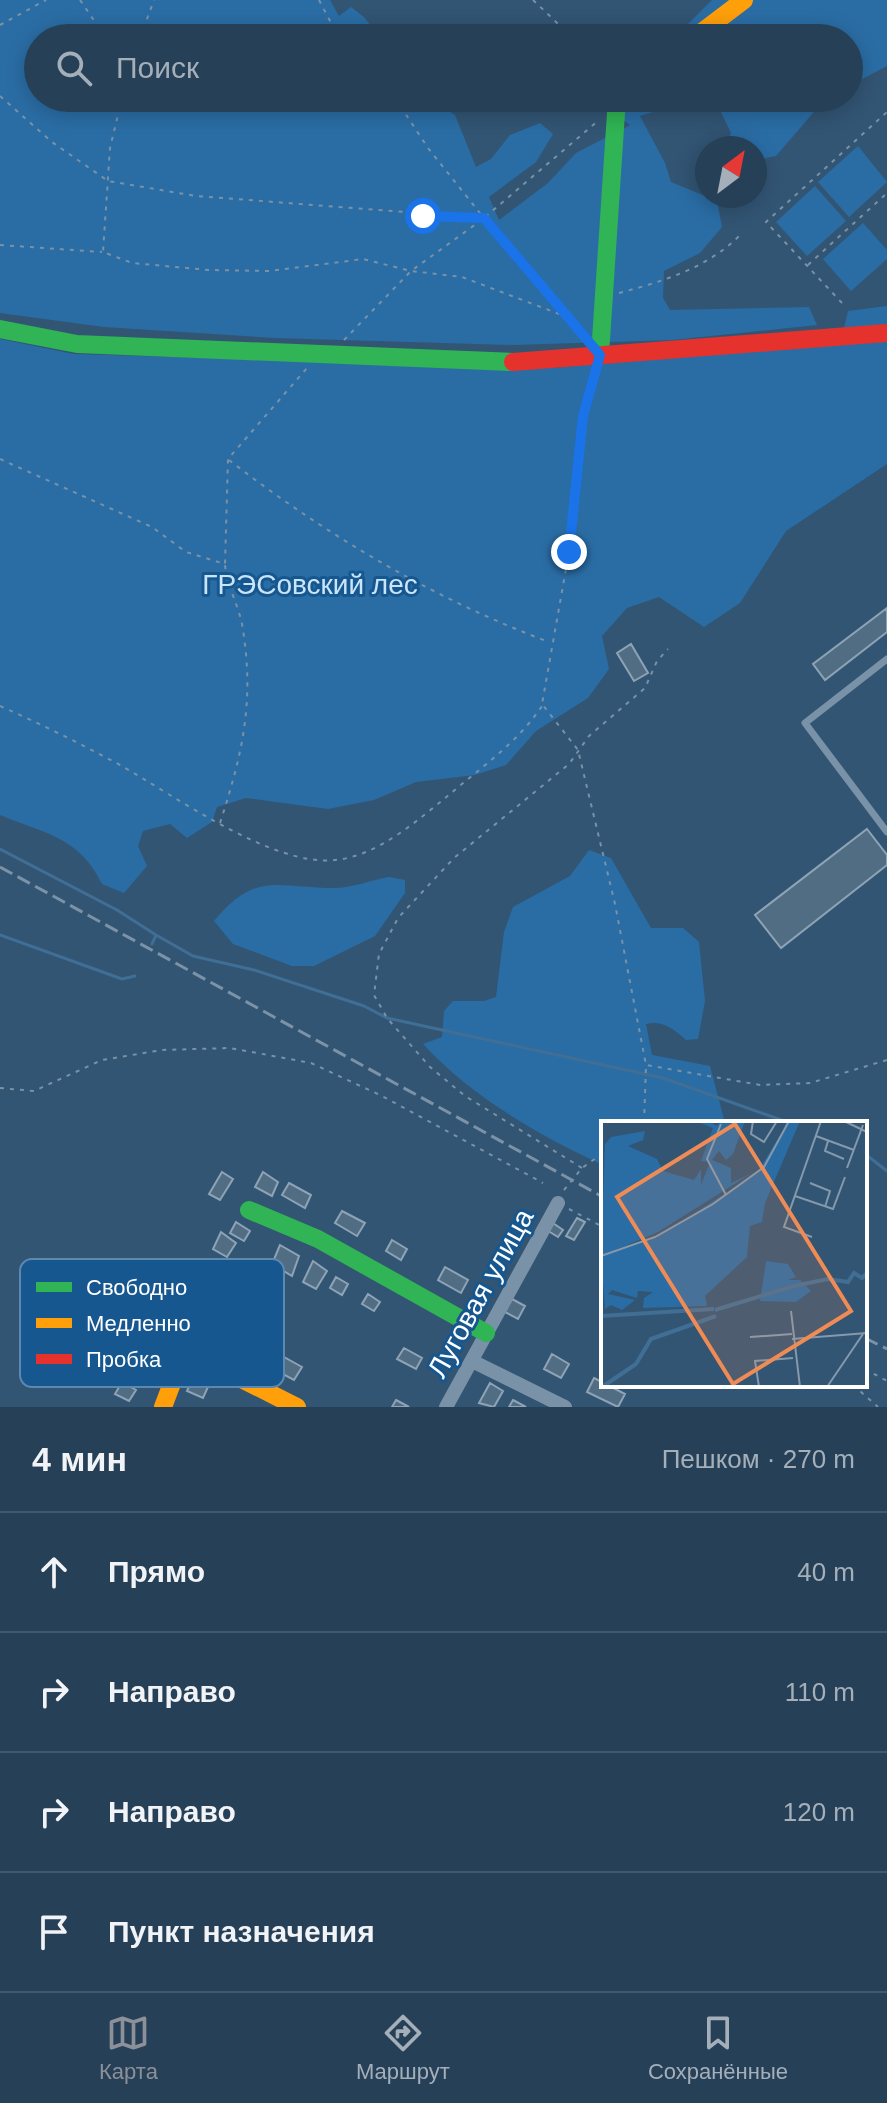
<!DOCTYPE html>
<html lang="ru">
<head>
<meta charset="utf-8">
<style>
	:root { --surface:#264057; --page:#324b61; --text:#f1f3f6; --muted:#a4afba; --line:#42596d; --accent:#8c9099 }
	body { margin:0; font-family:Helvetica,sans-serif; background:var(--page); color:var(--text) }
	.compass { position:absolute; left:695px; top:136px; width:72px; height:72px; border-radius:50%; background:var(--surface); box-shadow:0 4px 20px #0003; rotate:32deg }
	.stop { position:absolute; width:24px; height:24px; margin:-18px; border:6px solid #1a73e8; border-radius:50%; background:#fff }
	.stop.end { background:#1a73e8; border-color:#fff; box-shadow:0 2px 8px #0008 }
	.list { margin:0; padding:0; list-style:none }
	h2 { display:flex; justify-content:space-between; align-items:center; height:104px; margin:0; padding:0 32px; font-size:34px }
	h2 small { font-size:26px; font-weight:400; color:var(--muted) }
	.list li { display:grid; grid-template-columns:52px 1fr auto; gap:24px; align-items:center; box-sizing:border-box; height:120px; padding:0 32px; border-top:2px solid var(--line) }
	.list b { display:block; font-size:30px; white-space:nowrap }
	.list em { font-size:26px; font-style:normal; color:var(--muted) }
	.icon { flex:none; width:44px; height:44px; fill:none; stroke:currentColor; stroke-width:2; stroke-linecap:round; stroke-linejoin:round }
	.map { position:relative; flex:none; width:887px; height:1407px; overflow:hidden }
	.search { position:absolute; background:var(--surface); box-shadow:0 4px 20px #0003; left:24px; right:24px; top:24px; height:88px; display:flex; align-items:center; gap:20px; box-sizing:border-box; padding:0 28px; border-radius:44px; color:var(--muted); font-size:30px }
	.sheet { height:584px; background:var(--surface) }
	nav { display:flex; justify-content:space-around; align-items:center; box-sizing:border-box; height:112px; border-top:2px solid var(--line); background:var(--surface); font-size:22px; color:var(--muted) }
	nav a { display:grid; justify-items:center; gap:4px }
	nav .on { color:var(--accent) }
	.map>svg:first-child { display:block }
	.green { fill:#2a6da5 }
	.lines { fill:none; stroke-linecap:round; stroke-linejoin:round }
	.stream { stroke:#416e95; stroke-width:3 }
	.building { fill:#516d84; stroke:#8ea3b5; stroke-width:2 }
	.path { stroke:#7992a7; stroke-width:2; stroke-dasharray:4 6; stroke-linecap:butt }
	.lane { stroke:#7992a7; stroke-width:7 }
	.street { stroke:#7992a7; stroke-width:14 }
	.fast { stroke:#30b455; stroke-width:18 }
	.slow { stroke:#ff9f0a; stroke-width:18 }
	.jam { stroke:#e5322d; stroke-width:18 }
	.rail { stroke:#7b92a7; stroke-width:3; stroke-dasharray:14 6; stroke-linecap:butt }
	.route { stroke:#1a73e8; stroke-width:10 }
	.labels { text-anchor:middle; stroke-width:6; stroke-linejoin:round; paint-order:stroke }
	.park-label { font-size:28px; fill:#c9e5fb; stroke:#17578f }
	.street-label { font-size:28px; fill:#fff; stroke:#17578f }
	.inset-river { fill:none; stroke:#416e95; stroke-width:4 }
	.inset-road { fill:none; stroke:#8499ac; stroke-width:2 }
	.view { fill:#ef8b55; fill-opacity:0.15; stroke:#ef8b55; stroke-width:4 }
	.inset-edge { fill:none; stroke:#fff; stroke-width:4 }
	.key { fill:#17578f; stroke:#5d89b1; stroke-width:2 }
	.key-label { font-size:22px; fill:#fff }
</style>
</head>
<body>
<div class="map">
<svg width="887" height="1407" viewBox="0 0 887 1407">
	<rect width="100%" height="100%" fill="#325574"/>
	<path class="green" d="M 0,0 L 330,0 L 339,16 L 351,7 L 364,17 L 380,38 L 38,38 L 38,98 L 428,98 L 455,115 L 476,167 L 491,159 L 510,135 L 540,123 L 553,134 L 536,162 L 489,197 L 499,220 L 548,183 L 576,153 L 630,125 L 591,98 L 699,98 L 640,116 L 665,163 L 671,182 L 717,201 L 722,227 L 700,253 L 664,271 L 663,298 L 670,310 L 809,307 L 817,325 L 672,340 L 513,345 L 275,338 L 104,327 L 0,313 Z
		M 712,0 L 887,0 L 887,66 L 849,86 L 849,38 L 674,38 Z
		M 714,98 L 826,98 L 776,156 L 755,160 L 755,148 L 726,148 L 731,133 Z
		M 858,146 L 887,182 L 849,217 L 818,182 Z
		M 815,186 L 846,221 L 807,256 L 776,222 Z
		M 863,223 L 887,250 L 887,259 L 851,291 L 823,259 Z
		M 887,306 L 887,464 L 786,531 L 740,603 L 704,627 L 659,597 L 627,608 L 602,636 L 609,669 L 588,698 L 536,731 L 506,765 L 475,775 L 416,782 L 374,800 L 328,809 L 246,798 L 217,807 L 212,822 L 187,838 L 170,824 L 143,831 L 138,846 L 147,866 L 124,893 L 102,884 C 79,837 46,834 0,815 L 0,339 L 74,354 L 553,368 L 841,341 L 848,311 Z
		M 589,850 L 611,858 L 651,928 L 683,928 L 699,942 L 705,1001 L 698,1039 L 686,1040 C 674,1029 662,1020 646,1024 L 652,1055 L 710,1066 L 725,1123 L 603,1123 L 603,1165 C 538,1135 472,1097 423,1044 L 442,1037 L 444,1011 L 453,1001 L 484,1001 L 496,997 L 504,932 L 513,907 L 570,876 Z
		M 389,877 L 405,880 L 405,893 L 375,936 L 314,966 L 292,966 L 233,944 L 214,921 C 256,870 277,888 334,888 C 351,888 372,880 389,877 Z"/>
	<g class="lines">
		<path class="stream" d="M 0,849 L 117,910 L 156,935
			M 0,935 L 122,979 L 135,976
			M 152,944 L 156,935 L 193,956 L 254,970 L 364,1006 L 387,1018 L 663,1078 L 790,1123
			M 865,1154 L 887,1171"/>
	</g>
	<path class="building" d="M 887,608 L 887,632 L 825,680 L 813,664 Z
		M 631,644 L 648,673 L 634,681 L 617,653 Z
		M 867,829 L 887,855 L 887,865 L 781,948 L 755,915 Z
		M 222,1172 L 233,1179 L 220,1200 L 209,1194 Z
		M 263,1172 L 278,1182 L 272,1196 L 255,1187 Z
		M 289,1183 L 311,1195 L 305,1208 L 282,1195 Z
		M 342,1211 L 365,1223 L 357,1236 L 335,1223 Z
		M 577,1218 L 585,1222 L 574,1240 L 566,1236 Z
		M 550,1221 L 563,1230 L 558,1237 L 545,1229 Z
		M 236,1222 L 250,1231 L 244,1241 L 230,1233 Z
		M 221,1232 L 236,1243 L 227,1257 L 213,1249 Z
		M 392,1240 L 407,1249 L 401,1260 L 386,1251 Z
		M 280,1245 L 299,1256 L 292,1276 L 272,1264 Z
		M 313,1261 L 327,1271 L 316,1289 L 303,1282 Z
		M 445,1267 L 468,1280 L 461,1293 L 438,1280 Z
		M 336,1277 L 348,1284 L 342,1295 L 330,1288 Z
		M 368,1294 L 380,1302 L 374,1311 L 362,1304 Z
		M 512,1299 L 525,1306 L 518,1319 L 505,1312 Z
		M 404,1348 L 422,1358 L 416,1369 L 397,1359 Z
		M 552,1354 L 569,1364 L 561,1378 L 544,1369 Z
		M 284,1357 L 302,1367 L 294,1380 L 277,1371 Z
		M 196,1371 L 212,1378 L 203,1398 L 187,1391 Z
		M 594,1378 L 625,1394 L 618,1407 L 587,1392 Z
		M 122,1382 L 136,1390 L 129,1401 L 115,1394 Z
		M 490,1383 L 503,1391 L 494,1407 L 479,1403 Z
		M 396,1400 L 409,1407 L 392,1407 Z
		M 513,1400 L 526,1407 L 509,1407 Z"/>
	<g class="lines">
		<path class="path" d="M 80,0 L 106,38
			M 319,0 L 339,38
			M 533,0 L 573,38
			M 0,25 L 46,0
			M 140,38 L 154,0
			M 0,96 L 52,142 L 108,181 L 196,196 L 483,218
			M 122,98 L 110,148 L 103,252 L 132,263 L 209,270 L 270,271 L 363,259 L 411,271 L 462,277 L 567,317
			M 395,98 L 428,148 L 483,217
			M 0,245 L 102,252
			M 808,265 L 887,193
			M 619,293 C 664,281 708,268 741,234
			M 842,303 L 766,222 L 887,112
			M 586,339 L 484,218 L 599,120
			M 344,340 L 411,271 L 483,219
			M 595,372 L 583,416 L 569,552 L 542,704 L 578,750 L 615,904 L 646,1065
			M 0,459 L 152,527 L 186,552 L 225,564 L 228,459 L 307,368
			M 229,460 C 326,535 434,599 549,642
			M 0,706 C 41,724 81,744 120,765 C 175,796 273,867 335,860 C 378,856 418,820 450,794 C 483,766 518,742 542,706
			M 220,823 C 243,752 255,700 242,624 C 238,604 227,586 225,565
			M 0,1088 L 34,1091 L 102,1060 L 162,1050 L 230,1048 L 311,1063 L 382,1096 L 543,1183
			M 644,1123 L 646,1065 L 760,1085 L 810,1083 L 887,1060
			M 582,1168 L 465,1096 L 430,1067 L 387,1018 L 374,995 L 379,954 L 398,918 L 454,858 L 569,764 L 589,736 L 645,688 L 657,661 L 668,649
			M 564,1190 L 582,1168 L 603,1153
			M 569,1209 L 603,1227
			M 865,1369 L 887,1381
			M 853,1385 L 878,1407"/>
		<path class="lane" d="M 887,659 L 805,723 L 887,832"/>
		<path class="street" d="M 472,1361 L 565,1407
			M 446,1407 L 558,1203"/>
		<path class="fast" d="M 0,329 L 77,344 L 513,362
			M 600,355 L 617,98
			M 249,1210 L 318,1239 L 486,1333"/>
		<path class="slow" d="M 694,38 L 744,0
			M 163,1407 L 177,1370 L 194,1355 L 297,1407"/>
		<path class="jam" d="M 513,362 L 887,333"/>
		<path class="rail" d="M 0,867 L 603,1197
			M 865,1338 L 887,1349"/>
	</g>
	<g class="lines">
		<path class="route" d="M 423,216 L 484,218 L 600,355 L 583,416 L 569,552"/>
	</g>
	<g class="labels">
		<g class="park-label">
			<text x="310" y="594">ГРЭСовский лес</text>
		</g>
		<g class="street-label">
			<text transform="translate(480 1293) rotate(-61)" y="10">Луговая улица</text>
		</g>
	</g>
	<g transform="translate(601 1121)">
		<rect width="266" height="266" fill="#325574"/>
		<path d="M 94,0 L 108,0 L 116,5 L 119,0 L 144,0 L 132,33 L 125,39 L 118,30 L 111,39 L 130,47 L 130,62 L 151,52 L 57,111 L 0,135 L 4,23 L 10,16 L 44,10 L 42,19 L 27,25 L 56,38 L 62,50 L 93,59 L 100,48 L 100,64 L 109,41 L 100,40 L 112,7 ZM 188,0 L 199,0 L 164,82 L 161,101 L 149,105 L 146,136 L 104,175 L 106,185 L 42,187 L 43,177 L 52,171 L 37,170 L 36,177 L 11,169 L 7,173 L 34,179 L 21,189 L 10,184 L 4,188 L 0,136 L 55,117 L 156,52 ZM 165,140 L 187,143 L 195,156 L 187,159 L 199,159 L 210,170 L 195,181 L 159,180 Z" fill="#2a6da5"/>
		<path class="inset-river" d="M 114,189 L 193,165 L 227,158 L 247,161 L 253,152 L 261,157 L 266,152M 0,195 L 113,188M 1,266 L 35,243 L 50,218 L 115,195"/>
		<path class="inset-road" d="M 152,0 L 150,13 L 163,21 L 176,0M 243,0 L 266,11M 120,3 L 106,38 L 125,74M 215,15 L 253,29M 227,20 L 224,30 L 243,38M 246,47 L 262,4M 209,62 L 229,70 L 224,86M 194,75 L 232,88 L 244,56M 211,116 L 183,106 L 220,0M 0,135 L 54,116 L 112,83 L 163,46 L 188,0M 190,190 L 199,266M 149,216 L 191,213M 191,218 L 266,212M 158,266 L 154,240 L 192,237M 226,266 L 262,213"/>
		<path class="view" d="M 134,3 L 250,190 L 132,263 L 16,76 Z"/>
		<rect width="266" height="266" class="inset-edge"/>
	</g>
	<rect x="20" y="1259" width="264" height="128" rx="12" class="key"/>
	<rect x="36" y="1282" width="36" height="10" fill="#30b455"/>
	<rect x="36" y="1318" width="36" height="10" fill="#ff9f0a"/>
	<rect x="36" y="1354" width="36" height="10" fill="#e5322d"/>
	<g class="key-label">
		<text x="86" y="1295">Свободно</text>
		<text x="86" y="1331">Медленно</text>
		<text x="86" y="1367">Пробка</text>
	</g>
</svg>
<svg class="compass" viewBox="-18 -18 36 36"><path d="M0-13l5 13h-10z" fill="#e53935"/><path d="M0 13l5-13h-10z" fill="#a4afba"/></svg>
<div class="stop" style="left:423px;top:216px"></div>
<div class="stop end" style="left:569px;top:552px"></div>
<div class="search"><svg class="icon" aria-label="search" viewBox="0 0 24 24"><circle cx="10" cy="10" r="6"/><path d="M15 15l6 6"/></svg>Поиск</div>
</div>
<section class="sheet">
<h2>4 мин<small>Пешком · 270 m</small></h2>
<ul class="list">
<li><svg class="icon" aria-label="ahead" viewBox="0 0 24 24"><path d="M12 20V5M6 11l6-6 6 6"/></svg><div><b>Прямо</b></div><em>40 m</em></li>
<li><svg class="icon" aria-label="right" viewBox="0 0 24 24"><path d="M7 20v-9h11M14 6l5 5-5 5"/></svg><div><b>Направо</b></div><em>110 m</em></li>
<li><svg class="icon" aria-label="right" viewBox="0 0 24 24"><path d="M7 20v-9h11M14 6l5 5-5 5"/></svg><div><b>Направо</b></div><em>120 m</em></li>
<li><svg class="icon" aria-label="arrive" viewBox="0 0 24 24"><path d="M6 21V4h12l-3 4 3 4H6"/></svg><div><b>Пункт назначения</b></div></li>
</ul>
</section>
<nav>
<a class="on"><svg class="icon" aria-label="map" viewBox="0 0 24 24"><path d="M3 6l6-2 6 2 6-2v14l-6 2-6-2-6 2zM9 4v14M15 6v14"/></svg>Карта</a>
<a><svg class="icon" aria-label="directions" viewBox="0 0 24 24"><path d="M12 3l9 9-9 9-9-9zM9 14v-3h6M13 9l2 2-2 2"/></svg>Маршрут</a>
<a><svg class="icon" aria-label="saved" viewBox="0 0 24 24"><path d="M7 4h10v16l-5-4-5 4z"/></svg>Сохранённые</a>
</nav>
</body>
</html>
